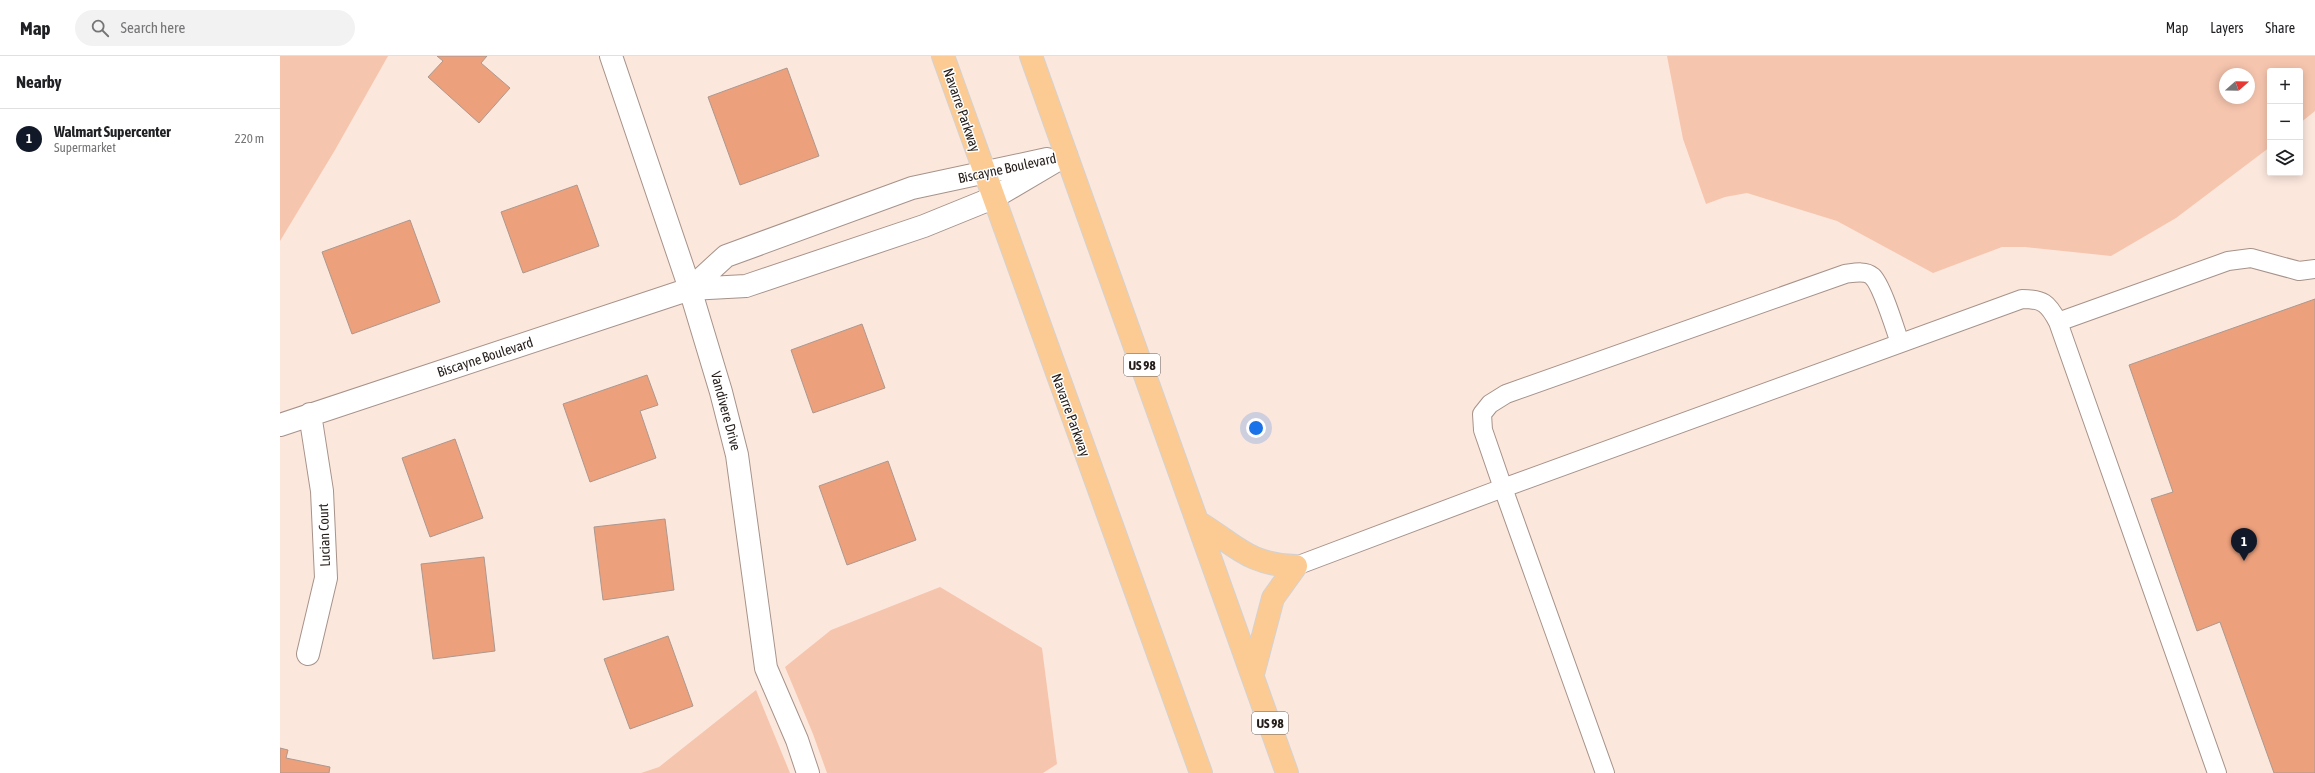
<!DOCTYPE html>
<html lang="en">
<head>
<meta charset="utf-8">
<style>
	:root { --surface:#fff; --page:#f2f2f2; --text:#202124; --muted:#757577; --line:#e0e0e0; --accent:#111827 }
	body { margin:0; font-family:"Asap Condensed",sans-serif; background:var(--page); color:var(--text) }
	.controls { position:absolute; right:12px; top:12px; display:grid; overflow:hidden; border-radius:4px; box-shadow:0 2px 10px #0003 }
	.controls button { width:36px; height:36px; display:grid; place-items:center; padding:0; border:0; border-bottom:1px solid var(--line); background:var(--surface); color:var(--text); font:20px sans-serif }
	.compass { position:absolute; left:1939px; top:12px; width:36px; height:36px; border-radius:50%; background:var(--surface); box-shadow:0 2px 10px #0003; rotate:70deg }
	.you { position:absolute; left:976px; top:372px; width:14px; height:14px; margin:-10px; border:3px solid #fff; border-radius:50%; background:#1a73e8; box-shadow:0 0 0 6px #1a73e833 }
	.badge { display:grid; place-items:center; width:26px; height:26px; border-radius:50%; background:var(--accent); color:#fff; font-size:13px; font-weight:700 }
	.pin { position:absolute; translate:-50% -33px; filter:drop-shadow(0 1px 2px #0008) }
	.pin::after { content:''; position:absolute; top:21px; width:14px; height:12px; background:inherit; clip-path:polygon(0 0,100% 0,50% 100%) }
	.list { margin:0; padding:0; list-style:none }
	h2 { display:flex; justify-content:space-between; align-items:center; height:52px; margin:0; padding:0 16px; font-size:17px }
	h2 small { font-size:13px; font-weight:400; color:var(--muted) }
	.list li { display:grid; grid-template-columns:26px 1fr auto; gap:12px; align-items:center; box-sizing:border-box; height:60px; padding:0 16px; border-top:1px solid var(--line) }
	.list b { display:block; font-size:15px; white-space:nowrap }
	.list p { margin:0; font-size:13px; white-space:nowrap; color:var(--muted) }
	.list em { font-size:13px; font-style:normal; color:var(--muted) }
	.icon { flex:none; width:22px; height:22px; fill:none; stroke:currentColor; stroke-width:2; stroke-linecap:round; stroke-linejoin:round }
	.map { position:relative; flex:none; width:2035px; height:717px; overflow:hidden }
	header { display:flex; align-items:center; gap:24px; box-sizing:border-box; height:56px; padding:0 20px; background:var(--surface); border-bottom:1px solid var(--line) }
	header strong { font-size:19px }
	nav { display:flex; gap:22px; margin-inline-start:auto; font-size:14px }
	.search { width:280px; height:36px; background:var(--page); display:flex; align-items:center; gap:10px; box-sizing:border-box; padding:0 14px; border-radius:22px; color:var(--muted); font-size:15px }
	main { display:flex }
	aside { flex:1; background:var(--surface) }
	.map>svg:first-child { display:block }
	.green { fill:#f6c5ae; fill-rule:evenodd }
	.building { fill:#eca07c; stroke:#ac988f }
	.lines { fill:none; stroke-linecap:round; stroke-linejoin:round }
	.lane-casing { stroke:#a69289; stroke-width:20 }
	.street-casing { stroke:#a69289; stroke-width:24 }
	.highway-casing { stroke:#d3d2d1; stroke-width:24 }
	.lane { stroke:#fff; stroke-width:18 }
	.street { stroke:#fff; stroke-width:22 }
	.highway { stroke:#fccb94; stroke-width:22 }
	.labels { text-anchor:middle; stroke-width:3; stroke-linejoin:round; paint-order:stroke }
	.shield { fill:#fff; stroke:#66615e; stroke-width:1 }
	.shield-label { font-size:13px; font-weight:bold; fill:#241d19 }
	.street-label { font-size:14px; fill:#241d19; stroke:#fff }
</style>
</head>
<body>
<header>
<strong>Map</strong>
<div class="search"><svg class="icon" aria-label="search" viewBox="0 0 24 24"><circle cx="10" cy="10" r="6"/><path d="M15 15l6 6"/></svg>Search here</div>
<nav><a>Map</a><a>Layers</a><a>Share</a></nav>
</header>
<main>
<aside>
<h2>Nearby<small></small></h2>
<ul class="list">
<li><span class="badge">1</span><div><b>Walmart Supercenter</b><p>Supermarket</p></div><em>220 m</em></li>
</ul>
</aside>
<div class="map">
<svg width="2035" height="717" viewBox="0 0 2035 717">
	<rect width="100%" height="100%" fill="#fce7dd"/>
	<path class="green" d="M 0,0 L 108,0 L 55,94 L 0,185 Z
		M 1387,0 L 2035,0 L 2035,55 L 2020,67 L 2020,15 L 1990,15 L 1990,91 L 1896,162 L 1831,200 L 1745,191 L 1722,191 L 1653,217 L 1557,165 L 1467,137 L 1445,141 L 1426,148 L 1403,83 ZM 1945,18 L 1969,18 L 1969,42 L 1945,42 Z
		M 660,531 L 762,592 L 777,708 L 763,717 L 547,717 L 533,678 L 505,611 L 551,574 Z
		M 476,634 L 510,717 L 361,717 L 379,711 Z"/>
	<path class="building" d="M 157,0 L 207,0 L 201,7 L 230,32 L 199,67 L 148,21 L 163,5 Z
		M 507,12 L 539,100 L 460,129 L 428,41 Z
		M 297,129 L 319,190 L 243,217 L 221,156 Z
		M 130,164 L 160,246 L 72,278 L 42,196 Z
		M 2035,243 L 2035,717 L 1994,717 L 1940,566 L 1917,575 L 1871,443 L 1893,436 L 1849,309 Z
		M 582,268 L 605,332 L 533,357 L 511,294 Z
		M 367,319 L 378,349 L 360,355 L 376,402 L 310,426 L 283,348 Z
		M 175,383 L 203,462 L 150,481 L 122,402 Z
		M 608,405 L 636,484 L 567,509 L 539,430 Z
		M 385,463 L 394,534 L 323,544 L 314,471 Z
		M 204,501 L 215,595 L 153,603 L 141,508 Z
		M 388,580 L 413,650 L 350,673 L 324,603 Z
		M 0,692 L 8,694 L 6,702 L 50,711 L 49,717 L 0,717 Z"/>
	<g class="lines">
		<defs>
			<path id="lane" d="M 1778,266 L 1937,717
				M 1016,510 L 1223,432 L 1203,374 L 1202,358 L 1210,348 L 1226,338 L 1565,218 C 1573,217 1585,214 1592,220 C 1602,229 1615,273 1620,287
				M 1325,717 L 1223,432 L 1742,243 C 1763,243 1768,247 1778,266 L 1948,205 L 1971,202 L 2019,215 L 2035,213"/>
			<path id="street" d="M 331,0 L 410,233 L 441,336 L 457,399 L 486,612 L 517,684 L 528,717
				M 410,233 L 446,200 L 632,132 L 767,103
				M 0,369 L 410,233 L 466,230 L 644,170 L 713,142 L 786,99
				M 28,598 L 46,522 L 42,435 L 30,358"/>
			<path id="highway" d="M 663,0 L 921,717
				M 751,0 L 1007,717
				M 918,466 C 956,489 968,509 1016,510
				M 973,618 L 993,542 L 1016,510"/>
		</defs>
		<use href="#lane" class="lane-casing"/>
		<use href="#street" class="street-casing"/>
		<use href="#highway" class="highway-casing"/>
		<use href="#lane" class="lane"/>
		<use href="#street" class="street"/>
		<use href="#highway" class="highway"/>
	</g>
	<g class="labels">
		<g class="shield">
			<rect x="844" y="298" width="36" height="22" rx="3"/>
			<rect x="972" y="656" width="36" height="22" rx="3"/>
		</g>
		<g class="shield-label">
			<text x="862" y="314">US 98</text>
			<text x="990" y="672">US 98</text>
		</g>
		<g class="street-label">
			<text transform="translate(682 54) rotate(71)" y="5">Navarre Parkway</text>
			<text transform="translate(727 112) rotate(-12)" y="5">Biscayne Boulevard</text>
			<text transform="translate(205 301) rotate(-18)" y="5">Biscayne Boulevard</text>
			<text transform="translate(446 355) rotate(75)" y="5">Vandivere Drive</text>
			<text transform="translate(791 359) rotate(70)" y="5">Navarre Parkway</text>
			<text transform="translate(44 479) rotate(-92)" y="5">Lucian Court</text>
		</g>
	</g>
</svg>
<div class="controls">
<button>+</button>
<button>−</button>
<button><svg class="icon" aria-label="layers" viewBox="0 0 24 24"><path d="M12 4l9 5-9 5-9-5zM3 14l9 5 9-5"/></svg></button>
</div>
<svg class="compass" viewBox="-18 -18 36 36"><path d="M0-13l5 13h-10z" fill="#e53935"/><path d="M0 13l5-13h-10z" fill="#757577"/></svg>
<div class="you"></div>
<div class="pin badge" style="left:1964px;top:505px">1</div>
</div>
</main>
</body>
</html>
